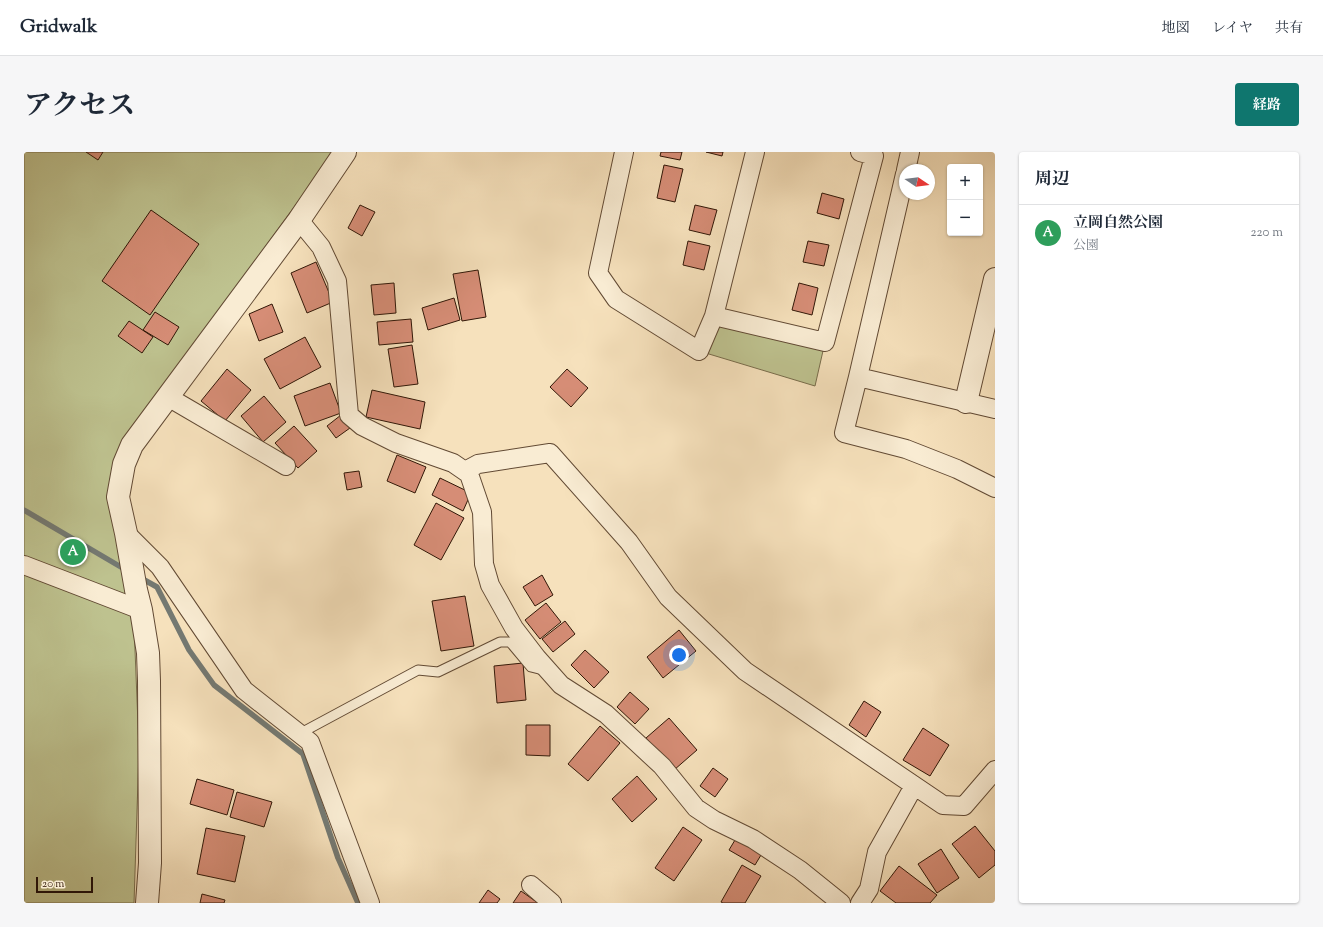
<!DOCTYPE html>
<html lang="ja">
<head>
<meta charset="utf-8">
<style>
	:root { --surface:#fff; --page:#f6f6f7; --text:#1f2937; --muted:#747a83; --line:#e0e1e3; --accent:#0f766e }
	body { margin:0; font-family:"Sorts Mill Goudy","Noto Serif JP",serif; background:var(--page); color:var(--text) }
	.controls { position:absolute; right:12px; top:12px; display:grid; overflow:hidden; border-radius:4px; box-shadow:0 1px 3px #0004 }
	.controls button { width:36px; height:36px; display:grid; place-items:center; padding:0; border:0; border-bottom:1px solid var(--line); background:var(--surface); color:var(--text); font:20px sans-serif }
	.compass { position:absolute; left:875px; top:12px; width:36px; height:36px; border-radius:50%; background:var(--surface); box-shadow:0 1px 3px #0004; rotate:103deg }
	.scale { position:absolute; left:12px; bottom:10px; width:57px; box-sizing:border-box; padding-left:4px; border:2px solid #311707; border-top:0; font-size:11px; line-height:14px; white-space:nowrap; color:#311707; -webkit-text-stroke:3px #f9ecd3; paint-order:stroke }
	.you { position:absolute; left:655px; top:503px; width:14px; height:14px; margin:-10px; border:3px solid #fff; border-radius:50%; background:#1a73e8; box-shadow:0 0 0 6px #1a73e833 }
	.badge { display:grid; place-items:center; width:26px; height:26px; border-radius:50%; background:var(--accent); color:#fff; font-size:13px; font-weight:700 }
	.pin { position:absolute; translate:-50% -50%; border:2px solid #fff; box-shadow:0 1px 4px #0006 }
	.list { margin:0; padding:0; list-style:none }
	h2 { display:flex; justify-content:space-between; align-items:center; height:52px; margin:0; padding:0 16px; font-size:17px }
	h2 small { font-size:13px; font-weight:400; color:var(--muted) }
	.list li { display:grid; grid-template-columns:26px 1fr auto; gap:12px; align-items:center; box-sizing:border-box; height:56px; padding:0 16px; border-top:1px solid var(--line) }
	.list b { display:block; font-size:15px; white-space:nowrap }
	.list p { margin:0; font-size:13px; white-space:nowrap; color:var(--muted) }
	.list em { font-size:13px; font-style:normal; color:var(--muted) }
	.map { position:relative; flex:none; width:971px; height:751px; overflow:hidden; border-radius:4px }
	header { display:flex; align-items:center; gap:24px; box-sizing:border-box; height:56px; padding:0 20px; background:var(--surface); border-bottom:1px solid var(--line) }
	header strong { font-size:19px }
	nav { display:flex; gap:22px; margin-inline-start:auto; font-size:14px }
	.intro { display:flex; align-items:center; justify-content:space-between; box-sizing:border-box; height:96px; padding:0 24px }
	h1 { margin:0; font-size:28px }
	.button { padding:10px 18px; border-radius:4px; background:var(--accent); color:#fff; font-size:14px; font-weight:700 }
	main { display:flex; gap:24px; padding:0 24px }
	aside { flex:1; background:var(--surface); border-radius:4px; box-shadow:0 1px 3px #0004 }
	.map>svg:first-child { display:block }
	.green { fill:#bec28f; stroke:#786c4b }
	.lines { fill:none; stroke-linecap:round; stroke-linejoin:round }
	.stream { stroke:#747972; stroke-width:5.5 }
	.building { fill:#d68d76; stroke:#311707 }
	.service-casing { stroke:#624a34; stroke-width:11 }
	.minor-casing { stroke:#624a34; stroke-width:20 }
	.tertiary-casing { stroke:#624a34; stroke-width:24 }
	.service { stroke:#f9ecd3; stroke-width:9 }
	.minor { stroke:#f9ecd3; stroke-width:18 }
	.tertiary { stroke:#f9ecd3; stroke-width:22 }
</style>
</head>
<body>
<header>
<strong>Gridwalk</strong>
<nav><a>地図</a><a>レイヤ</a><a>共有</a></nav>
</header>
<div class="intro"><h1>アクセス</h1><a class="button">経路</a></div>
<main>
<div class="map">
<svg width="971" height="751" viewBox="0 0 971 751">
	<rect width="100%" height="100%" fill="#f6e1bc"/>
	<filter id="stains"><feTurbulence type="fractalNoise" baseFrequency=".005" numOctaves="4"/><feColorMatrix values="0 0 0 0 .2 0 0 0 0 .09 0 0 0 0 .02 0 0 0 .5 -.17"/></filter>
	<radialGradient id="worn" r=".72"><stop offset=".6" stop-color="#630" stop-opacity="0"/><stop offset="1" stop-color="#630" stop-opacity=".3"/></radialGradient>
	<path class="green" d="M 0,0 L 310,0 L 96,295 L 86,327 L 110,473 L 115,597 L 110,751 L 0,751 Z
		M 690,164 L 801,190 L 791,234 L 675,199 Z"/>
	<g class="lines">
		<path class="stream" d="M 0,358 L 102,418
			M 115,425 L 133,435 L 165,498 L 190,533 L 279,602 L 314,706 L 334,751"/>
	</g>
	<path class="building" d="M 62,0 L 79,0 L 74,8 Z
		M 637,0 L 658,0 L 656,8 L 636,4 Z
		M 682,0 L 699,0 L 698,4 Z
		M 640,13 L 659,17 L 651,50 L 633,46 Z
		M 798,41 L 820,47 L 815,67 L 793,61 Z
		M 336,53 L 351,60 L 338,84 L 324,76 Z
		M 671,53 L 693,58 L 686,83 L 665,78 Z
		M 127,58 L 175,92 L 126,163 L 78,129 Z
		M 664,89 L 686,94 L 680,118 L 659,113 Z
		M 784,89 L 805,93 L 800,114 L 779,110 Z
		M 292,110 L 309,150 L 283,161 L 267,121 Z
		M 454,118 L 462,165 L 438,169 L 429,122 Z
		M 370,131 L 372,161 L 350,163 L 347,133 Z
		M 775,131 L 794,136 L 788,163 L 768,158 Z
		M 430,146 L 436,168 L 404,178 L 398,156 Z
		M 248,152 L 259,180 L 235,189 L 225,162 Z
		M 131,160 L 155,175 L 144,193 L 119,178 Z
		M 387,167 L 389,190 L 355,193 L 353,170 Z
		M 105,169 L 129,185 L 118,201 L 94,184 Z
		M 281,185 L 297,215 L 256,237 L 240,207 Z
		M 388,193 L 394,232 L 370,235 L 364,197 Z
		M 203,217 L 227,238 L 201,269 L 177,249 Z
		M 543,217 L 564,236 L 547,255 L 526,235 Z
		M 306,231 L 317,261 L 281,274 L 270,244 Z
		M 348,238 L 401,250 L 396,277 L 342,265 Z
		M 240,244 L 262,270 L 239,290 L 217,264 Z
		M 317,263 L 326,276 L 312,286 L 303,274 Z
		M 270,274 L 293,299 L 274,316 L 251,291 Z
		M 373,303 L 402,315 L 391,341 L 363,329 Z
		M 335,319 L 338,335 L 323,338 L 320,321 Z
		M 416,326 L 447,341 L 439,359 L 408,343 Z
		M 412,351 L 440,366 L 417,408 L 390,393 Z
		M 518,423 L 529,443 L 511,454 L 499,435 Z
		M 441,444 L 450,494 L 417,499 L 408,449 Z
		M 522,451 L 537,470 L 516,487 L 501,468 Z
		M 541,469 L 551,482 L 529,500 L 518,487 Z
		M 655,478 L 672,499 L 639,526 L 623,505 Z
		M 561,498 L 585,520 L 570,536 L 547,513 Z
		M 499,511 L 502,548 L 473,551 L 470,514 Z
		M 606,540 L 625,557 L 611,572 L 593,555 Z
		M 840,549 L 857,560 L 842,585 L 825,573 Z
		M 645,566 L 673,598 L 650,618 L 622,586 Z
		M 502,573 L 526,573 L 526,604 L 502,603 Z
		M 576,574 L 596,591 L 564,629 L 544,612 Z
		M 899,576 L 925,593 L 906,624 L 879,608 Z
		M 689,616 L 704,627 L 691,645 L 676,634 Z
		M 613,624 L 633,647 L 608,670 L 588,647 Z
		M 173,627 L 210,638 L 203,663 L 166,652 Z
		M 213,640 L 248,650 L 240,675 L 206,665 Z
		M 951,674 L 971,699 L 971,713 L 955,726 L 928,692 Z
		M 659,675 L 678,688 L 650,729 L 631,716 Z
		M 182,676 L 221,684 L 211,730 L 173,722 Z
		M 714,683 L 740,698 L 731,713 L 705,698 Z
		M 917,697 L 935,726 L 913,741 L 894,712 Z
		M 718,713 L 737,724 L 721,751 L 699,751 L 697,750 Z
		M 875,714 L 913,743 L 906,751 L 872,751 L 856,739 Z
		M 464,738 L 476,747 L 473,751 L 455,751 Z
		M 497,739 L 514,751 L 489,751 Z
		M 178,742 L 201,748 L 200,751 L 176,751 Z"/>
	<g class="lines">
		<defs>
			<path id="service" d="M 275,582 L 394,518 L 414,520 L 476,490 L 486,490 L 507,515 L 519,518"/>
			<path id="minor" d="M 600,0 L 574,121 L 592,147 L 675,199 L 690,164 L 731,0
				M 882,18 L 886,0
				M 881,22 L 834,225 L 820,281 L 882,297 L 933,317 L 971,336
				M 275,68 L 297,95 L 313,129 L 325,263 L 338,274 L 372,291 L 429,311 L 445,322 L 458,360 L 460,412 L 466,433 L 490,476 L 513,506 L 537,533 L 582,562 L 638,614 L 672,656 L 690,668 L 729,687 L 776,718 L 817,751
				M 690,164 L 801,190 L 850,4 L 836,0
				M 834,225 L 971,257
				M 144,245 L 262,314
				M 441,319 L 454,312 L 526,301 L 605,390 L 644,445 L 721,519 L 919,653 L 940,654 L 971,618
				M 102,381 L 136,415 L 220,538 L 286,590 L 346,751
				M 0,413 L 117,458
				M 507,733 L 528,751
				M 836,751 L 845,737 L 853,700 L 890,634"/>
			<path id="tertiary" d="M 942,250 L 971,127
				M 123,751 L 126,711 L 125,529 L 124,501 L 117,458 L 112,438 L 102,381 L 94,345 L 100,312 L 108,293 L 275,68 L 321,0"/>
		</defs>
		<use href="#service" class="service-casing"/>
		<use href="#minor" class="minor-casing"/>
		<use href="#tertiary" class="tertiary-casing"/>
		<use href="#service" class="service"/>
		<use href="#minor" class="minor"/>
		<use href="#tertiary" class="tertiary"/>
	</g>
	<rect width="100%" height="100%" filter="url(#stains)"/>
	<rect width="100%" height="100%" fill="url(#worn)"/>
</svg>
<div class="controls">
<button>+</button>
<button>−</button>
</div>
<svg class="compass" viewBox="-18 -18 36 36"><path d="M0-13l5 13h-10z" fill="#e53935"/><path d="M0 13l5-13h-10z" fill="#747a83"/></svg>
<div class="scale">20 m</div>
<div class="you"></div>
<div class="pin badge" style="left:49px;top:400px;background:#2e9e5b">A</div>
</div>
<aside>
<h2>周辺<small></small></h2>
<ul class="list">
<li><span class="badge" style="background:#2e9e5b">A</span><div><b>立岡自然公園</b><p>公園</p></div><em>220 m</em></li>
</ul>
</aside>
</main>
</body>
</html>
